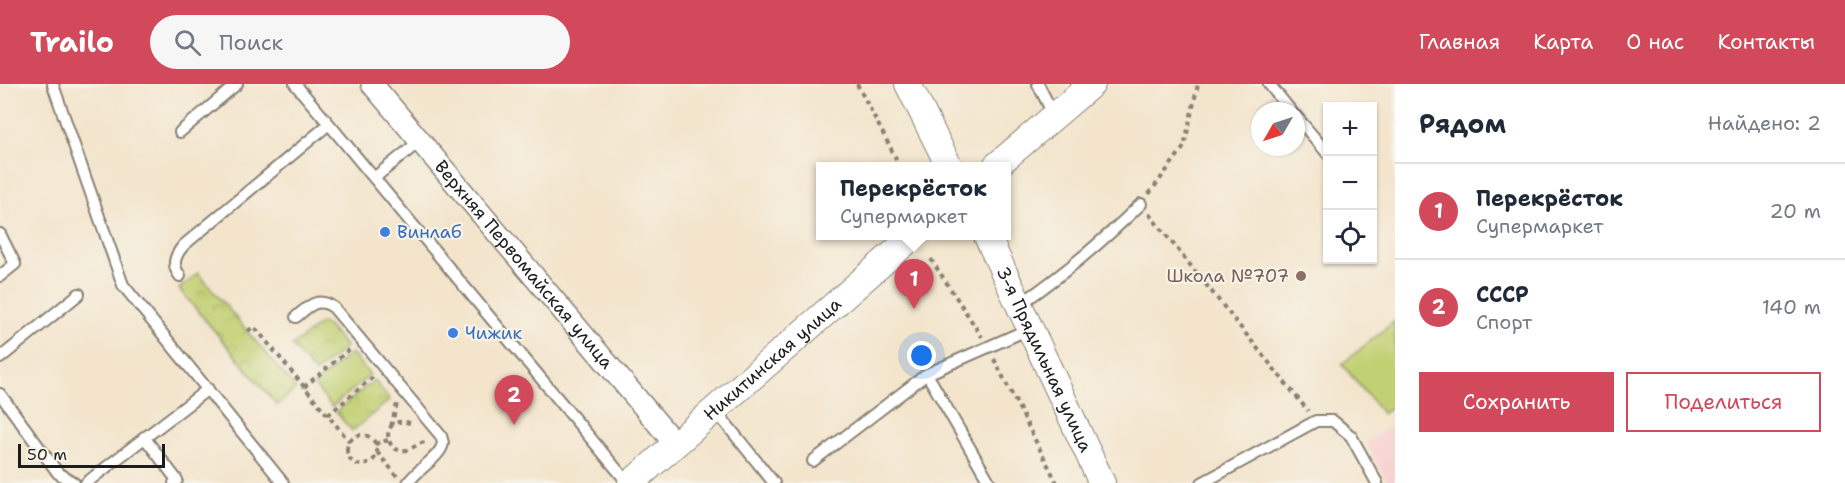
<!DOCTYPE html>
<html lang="ru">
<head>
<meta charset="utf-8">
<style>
	:root { --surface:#fff; --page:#f6f6f7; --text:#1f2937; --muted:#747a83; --line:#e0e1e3; --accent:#d1495b }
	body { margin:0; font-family:"Shantell Sans",sans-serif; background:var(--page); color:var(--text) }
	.controls { position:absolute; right:18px; top:18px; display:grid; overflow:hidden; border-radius:0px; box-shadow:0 2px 4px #0004 }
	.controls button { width:54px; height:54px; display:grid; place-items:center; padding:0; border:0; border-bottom:2px solid var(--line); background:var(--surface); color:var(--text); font:30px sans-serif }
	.compass { position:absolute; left:1251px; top:18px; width:54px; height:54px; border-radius:50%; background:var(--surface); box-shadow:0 2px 4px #0004; rotate:231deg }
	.scale { position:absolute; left:18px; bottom:15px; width:147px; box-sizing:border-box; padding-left:6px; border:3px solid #1c1c1c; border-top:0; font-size:16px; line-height:21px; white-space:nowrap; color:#1c1c1c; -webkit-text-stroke:4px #f7f3e8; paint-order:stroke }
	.you { position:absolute; left:922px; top:272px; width:21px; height:21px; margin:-15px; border:4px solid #fff; border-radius:50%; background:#1a73e8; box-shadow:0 0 0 9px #1a73e833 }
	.badge { display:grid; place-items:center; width:39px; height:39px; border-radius:50%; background:var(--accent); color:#fff; font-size:20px; font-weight:700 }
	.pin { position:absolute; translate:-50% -50px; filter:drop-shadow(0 2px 3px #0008) }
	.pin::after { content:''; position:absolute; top:32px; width:21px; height:18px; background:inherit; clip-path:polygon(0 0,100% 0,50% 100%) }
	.popup { position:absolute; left:816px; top:78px; width:195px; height:78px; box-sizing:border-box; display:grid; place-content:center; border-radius:0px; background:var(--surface); filter:drop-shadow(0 2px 4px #0005); font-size:20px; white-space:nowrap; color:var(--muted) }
	.popup b { font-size:22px; color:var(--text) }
	.popup::after { content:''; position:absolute; left:50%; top:100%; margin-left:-12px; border:12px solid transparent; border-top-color:var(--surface) }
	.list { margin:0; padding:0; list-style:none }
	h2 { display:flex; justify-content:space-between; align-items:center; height:78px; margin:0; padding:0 24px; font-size:26px }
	h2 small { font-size:20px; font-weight:400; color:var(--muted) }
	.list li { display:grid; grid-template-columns:39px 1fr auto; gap:18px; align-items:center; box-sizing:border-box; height:96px; padding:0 24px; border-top:2px solid var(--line) }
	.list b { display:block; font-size:22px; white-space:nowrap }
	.list p { margin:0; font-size:20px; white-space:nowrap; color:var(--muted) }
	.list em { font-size:20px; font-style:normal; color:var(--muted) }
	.actions { display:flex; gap:12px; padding:18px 24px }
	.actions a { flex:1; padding:14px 0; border:2px solid var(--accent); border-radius:0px; text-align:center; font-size:21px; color:var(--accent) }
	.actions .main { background:var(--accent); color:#fff }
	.icon { flex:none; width:33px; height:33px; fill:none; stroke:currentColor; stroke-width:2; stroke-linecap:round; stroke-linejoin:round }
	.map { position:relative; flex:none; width:1395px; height:399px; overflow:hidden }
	header { display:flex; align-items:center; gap:36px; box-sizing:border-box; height:84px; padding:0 30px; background:var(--accent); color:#fff }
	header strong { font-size:28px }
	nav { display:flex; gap:33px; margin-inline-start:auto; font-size:21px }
	.search { width:420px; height:54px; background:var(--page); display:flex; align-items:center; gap:15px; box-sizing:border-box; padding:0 21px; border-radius:33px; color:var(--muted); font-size:22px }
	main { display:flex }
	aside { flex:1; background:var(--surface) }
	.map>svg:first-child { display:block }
	.built { fill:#f7cfd1 }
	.park { fill:url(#park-crowns); stroke:#6e7647; stroke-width:1.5 }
	.pitch { fill:#c1d072; stroke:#6e7647; stroke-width:1.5 }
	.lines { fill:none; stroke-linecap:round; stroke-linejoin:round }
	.service-casing { stroke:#888074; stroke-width:14 }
	.minor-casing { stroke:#888074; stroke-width:24 }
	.tertiary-casing { stroke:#888074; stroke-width:28 }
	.path { stroke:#888074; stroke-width:4; stroke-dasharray:4.5 4.5; stroke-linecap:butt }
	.service { stroke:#fff; stroke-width:10 }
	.minor { stroke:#fff; stroke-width:21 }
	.tertiary { stroke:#fff; stroke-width:26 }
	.shop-dot { fill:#3f7fe0; stroke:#f7f3e8; stroke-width:2 }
	.education-dot { fill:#8d6e63; stroke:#f7f3e8; stroke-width:2 }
	.labels { text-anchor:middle; stroke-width:4.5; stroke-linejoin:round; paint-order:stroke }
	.shop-label { font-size:18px; fill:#366cbe; stroke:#f7f3e8; text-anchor:start }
	.street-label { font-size:18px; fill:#1c1c1c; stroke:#f7f3e8 }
	.education-label { font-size:18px; fill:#785e54; stroke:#f7f3e8; text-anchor:end }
</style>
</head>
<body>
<header>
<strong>Trailo</strong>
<div class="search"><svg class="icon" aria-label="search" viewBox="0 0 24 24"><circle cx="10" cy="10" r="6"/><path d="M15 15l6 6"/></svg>Поиск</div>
<nav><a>Главная</a><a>Карта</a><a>О нас</a><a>Контакты</a></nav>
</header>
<main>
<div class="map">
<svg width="1395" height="399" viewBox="0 0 1395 399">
	<defs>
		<pattern id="park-crowns" width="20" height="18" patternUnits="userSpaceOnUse" patternTransform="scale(1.5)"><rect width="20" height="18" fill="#c1d072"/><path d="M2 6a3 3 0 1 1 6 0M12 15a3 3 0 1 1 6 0" fill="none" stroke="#a5b262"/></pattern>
	</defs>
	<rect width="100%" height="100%" fill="#f7f3e8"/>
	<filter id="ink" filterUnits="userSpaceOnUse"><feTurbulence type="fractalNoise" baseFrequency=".0167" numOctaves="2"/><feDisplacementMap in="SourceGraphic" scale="12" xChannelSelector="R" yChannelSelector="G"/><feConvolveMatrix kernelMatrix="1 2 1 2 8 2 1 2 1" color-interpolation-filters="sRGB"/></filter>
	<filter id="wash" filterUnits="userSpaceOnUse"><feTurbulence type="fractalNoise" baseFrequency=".008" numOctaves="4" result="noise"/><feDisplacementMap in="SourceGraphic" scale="24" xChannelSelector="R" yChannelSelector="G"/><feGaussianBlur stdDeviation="1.35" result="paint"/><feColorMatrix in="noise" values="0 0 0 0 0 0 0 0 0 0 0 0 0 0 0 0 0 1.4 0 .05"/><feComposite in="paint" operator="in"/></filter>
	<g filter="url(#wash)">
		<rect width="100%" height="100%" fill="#f3e4cb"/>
		<path class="built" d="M 1395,339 L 1395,399 L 1388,399 L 1366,358 Z"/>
		<path class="park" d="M 198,189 L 296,305 L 277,321 L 179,205 Z
			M 321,239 L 328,242 L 346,263 L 315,289 L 292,262 Z
			M 374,296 L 390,316 L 352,347 L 336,328 Z"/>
		<path class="pitch" d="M 1395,237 L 1395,320 L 1383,330 L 1342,280 Z
			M 351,269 L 370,291 L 332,323 L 314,301 Z"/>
	</g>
	<g filter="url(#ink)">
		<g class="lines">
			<defs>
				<path id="service" d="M 295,0 L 329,40
					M 1038,0 L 1054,32
					M 1269,0 L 1291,27
					M 53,1 L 123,201 L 283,399
					M 1296,32 L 1328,70
					M 180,48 L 237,0
					M 374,94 L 420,57
					M 0,150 L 15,180 L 0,192
					M 180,192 C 171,181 175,171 184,161 L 329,40 L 628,399
					M 1019,221 C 1063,191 1103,157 1141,120
					M 296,233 C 309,222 318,212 334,224 L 441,352 L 443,359 C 441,373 417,385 408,399
					M 0,274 L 79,210
					M 927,290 L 1029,245
					M 0,310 L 58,389 L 74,399
					M 715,326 L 774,399
					M 144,353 L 177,396 L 174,399
					M 813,377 L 927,290 L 990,399
					M 86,399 L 208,305
					M 1202,399 L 1316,337 L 1333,337 L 1351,352 L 1377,399"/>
				<g id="minor">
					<path id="s1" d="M 372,0 L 675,360"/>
				</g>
				<g id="tertiary">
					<path d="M 908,0 L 949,82"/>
					<path d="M 996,82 L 1092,0"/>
					<path id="s2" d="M 987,152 L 1102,399"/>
					<path id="s3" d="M 631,399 L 913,152"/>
				</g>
			</defs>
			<use href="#service" class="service-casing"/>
			<use href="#minor" class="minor-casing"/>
			<use href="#tertiary" class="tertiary-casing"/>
			<path class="path" d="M 857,0 L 900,82
				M 1149,110 L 1184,63 L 1198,0
				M 1149,130 L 1308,327
				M 931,175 L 982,253
				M 248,247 L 253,243 L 257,246 L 350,358
				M 994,275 L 1057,399
				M 304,303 L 350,265
				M 328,331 L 373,293
				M 410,339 C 380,330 383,371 406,366 C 413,364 421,359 428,356
				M 391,342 L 397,320
				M347 366a15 15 0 1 1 30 0a15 15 0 1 1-30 0Z
				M 375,360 L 388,356
				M 377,368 L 397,392"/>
			<use href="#service" class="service"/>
			<use href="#minor" class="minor"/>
			<use href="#tertiary" class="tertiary"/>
		</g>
	</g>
	<g class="shop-dot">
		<circle cx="385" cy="148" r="6"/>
		<circle cx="453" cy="249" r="6"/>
	</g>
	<circle class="education-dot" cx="1301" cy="192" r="6"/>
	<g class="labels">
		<g class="shop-label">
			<text x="397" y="154">Винлаб</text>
			<text x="465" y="255">Чижик</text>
		</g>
		<g class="street-label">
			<text dy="6" stroke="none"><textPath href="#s1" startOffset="236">Верхняя Первомайская улица</textPath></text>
			<text dy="6" stroke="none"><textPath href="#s3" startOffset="188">Никитинская улица</textPath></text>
			<text dy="6" stroke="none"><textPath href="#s2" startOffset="136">3-я Прядильная улица</textPath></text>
		</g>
		<g class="education-label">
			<text x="1289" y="198">Школа №707</text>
		</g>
	</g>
</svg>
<div class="controls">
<button>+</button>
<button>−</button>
<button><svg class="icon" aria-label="locate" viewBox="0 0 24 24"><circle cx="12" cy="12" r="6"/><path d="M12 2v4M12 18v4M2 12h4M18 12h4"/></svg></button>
</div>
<svg class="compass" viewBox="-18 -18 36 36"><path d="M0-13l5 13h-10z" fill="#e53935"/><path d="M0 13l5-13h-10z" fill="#747a83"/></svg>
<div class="scale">50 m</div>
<div class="you"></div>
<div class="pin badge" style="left:914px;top:225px">1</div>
<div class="popup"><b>Перекрёсток</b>Супермаркет</div>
<div class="pin badge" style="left:514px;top:341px">2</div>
</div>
<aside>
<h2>Рядом<small>Найдено: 2</small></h2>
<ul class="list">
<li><span class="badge">1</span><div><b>Перекрёсток</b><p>Супермаркет</p></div><em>20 m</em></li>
<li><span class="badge">2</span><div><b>СССР</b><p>Спорт</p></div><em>140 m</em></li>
</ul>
<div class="actions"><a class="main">Сохранить</a><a>Поделиться</a></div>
</aside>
</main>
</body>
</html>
